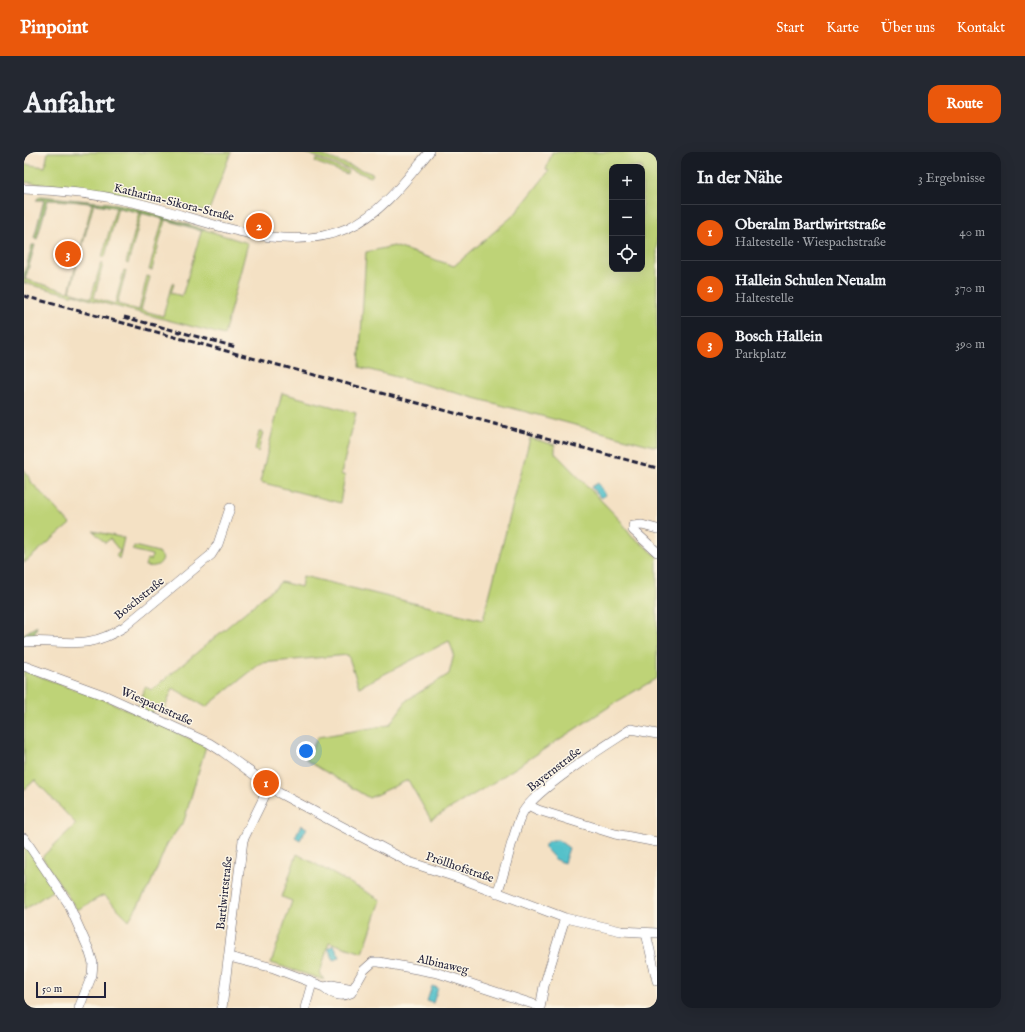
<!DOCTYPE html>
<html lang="de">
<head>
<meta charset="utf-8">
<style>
	:root { --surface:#171b24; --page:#242831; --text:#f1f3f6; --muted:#9ea1a6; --line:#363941; --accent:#ea580c }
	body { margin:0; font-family:"IM FELL English",serif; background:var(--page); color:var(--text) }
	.controls { position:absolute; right:12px; top:12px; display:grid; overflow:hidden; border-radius:8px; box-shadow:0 4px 16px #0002 }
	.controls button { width:36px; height:36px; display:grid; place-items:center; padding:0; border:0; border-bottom:1px solid var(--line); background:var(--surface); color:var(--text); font:20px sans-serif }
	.scale { position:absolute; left:12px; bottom:10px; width:70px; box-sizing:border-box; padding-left:4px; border:2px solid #22223b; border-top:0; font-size:11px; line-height:14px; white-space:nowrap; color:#22223b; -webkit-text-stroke:3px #fcf5e5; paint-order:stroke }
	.you { position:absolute; left:282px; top:599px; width:14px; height:14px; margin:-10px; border:3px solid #fff; border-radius:50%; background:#1a73e8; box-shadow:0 0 0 6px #1a73e833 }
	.badge { display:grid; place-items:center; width:26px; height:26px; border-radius:50%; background:var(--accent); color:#fff; font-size:13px; font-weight:700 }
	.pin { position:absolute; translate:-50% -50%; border:2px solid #fff; box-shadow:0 1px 4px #0006 }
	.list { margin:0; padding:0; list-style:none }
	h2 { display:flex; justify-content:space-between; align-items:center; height:52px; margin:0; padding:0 16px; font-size:17px }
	h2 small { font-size:13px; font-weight:400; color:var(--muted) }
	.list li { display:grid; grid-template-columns:26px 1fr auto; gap:12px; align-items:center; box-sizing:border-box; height:56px; padding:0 16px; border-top:1px solid var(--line) }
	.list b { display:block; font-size:15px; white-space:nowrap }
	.list p { margin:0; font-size:13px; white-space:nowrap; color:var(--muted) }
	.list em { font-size:13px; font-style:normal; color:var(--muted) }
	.icon { flex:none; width:22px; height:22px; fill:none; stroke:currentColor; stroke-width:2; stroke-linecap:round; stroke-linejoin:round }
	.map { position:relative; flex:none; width:633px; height:856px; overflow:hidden; border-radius:12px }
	header { display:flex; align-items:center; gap:24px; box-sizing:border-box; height:56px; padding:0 20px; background:var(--accent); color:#fff }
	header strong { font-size:19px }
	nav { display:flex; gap:22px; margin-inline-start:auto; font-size:14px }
	.intro { display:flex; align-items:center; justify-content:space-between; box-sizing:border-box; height:96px; padding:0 24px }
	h1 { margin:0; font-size:28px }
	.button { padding:10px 18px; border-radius:12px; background:var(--accent); color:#fff; font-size:14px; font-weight:700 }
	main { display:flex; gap:24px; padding:0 24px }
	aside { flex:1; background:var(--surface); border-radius:12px; box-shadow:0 4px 16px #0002 }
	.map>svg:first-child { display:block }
	.green { fill:#bed377; stroke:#707a59; fill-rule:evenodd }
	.forest { fill:#96b568; stroke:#5c6c52 }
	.water { fill:#54c1ca; stroke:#3b7282 }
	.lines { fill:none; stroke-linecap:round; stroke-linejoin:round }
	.minor-casing { stroke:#6c656b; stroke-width:10 }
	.minor { stroke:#fff; stroke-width:9 }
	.rail { stroke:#22223b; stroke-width:3; stroke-dasharray:6 3; stroke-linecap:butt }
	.labels { text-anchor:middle; stroke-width:3; stroke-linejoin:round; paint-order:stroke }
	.street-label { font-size:12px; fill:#22223b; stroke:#fcf5e5 }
</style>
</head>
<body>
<header>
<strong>Pinpoint</strong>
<nav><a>Start</a><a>Karte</a><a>Über uns</a><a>Kontakt</a></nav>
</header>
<div class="intro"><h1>Anfahrt</h1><a class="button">Route</a></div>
<main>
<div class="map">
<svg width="633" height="856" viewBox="0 0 633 856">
	<rect width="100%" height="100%" fill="#fcf5e5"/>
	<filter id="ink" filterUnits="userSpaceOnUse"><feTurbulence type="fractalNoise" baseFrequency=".025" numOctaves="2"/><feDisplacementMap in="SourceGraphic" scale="8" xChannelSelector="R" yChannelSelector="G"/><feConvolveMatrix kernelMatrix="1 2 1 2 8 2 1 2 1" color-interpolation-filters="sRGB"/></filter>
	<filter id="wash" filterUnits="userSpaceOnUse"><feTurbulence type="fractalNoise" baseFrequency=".012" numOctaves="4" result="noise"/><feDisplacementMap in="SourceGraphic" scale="16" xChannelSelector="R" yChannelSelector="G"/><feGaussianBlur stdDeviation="0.9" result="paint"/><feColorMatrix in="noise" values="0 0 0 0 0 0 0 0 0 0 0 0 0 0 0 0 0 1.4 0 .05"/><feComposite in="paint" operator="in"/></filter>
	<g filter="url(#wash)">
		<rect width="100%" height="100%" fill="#f4e1c4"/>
		<path class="green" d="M 24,0 L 207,0 L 186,56 L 182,60 L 85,40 L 0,30 L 0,12 L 21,15 Z
			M 279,0 L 289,0 L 349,22 L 347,25 Z
			M 528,0 L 633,0 L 633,295 L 335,215 L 342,100 L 370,94 L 430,114 L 491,62 L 525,19 L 522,18 ZM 588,15 L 618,15 L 618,117 L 588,117 Z
			M 292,7 L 324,19 L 323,22 L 291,10 Z
			M 68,51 L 70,51 L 57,99 L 56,99 Z
			M 92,55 L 94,55 L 81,105 L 78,105 Z
			M 116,60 L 118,61 L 104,112 L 102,111 Z
			M 139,67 L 141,68 L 128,118 L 125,118 Z
			M 178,77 L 224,91 L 200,183 L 64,147 L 50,142 L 47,143 L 0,131 L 0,127 L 45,140 L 54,105 L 55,106 L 46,140 L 67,146 L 77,111 L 79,112 L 70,146 L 91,152 L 100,118 L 102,119 L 93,152 L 115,158 L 123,124 L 126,125 L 117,158 L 139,164 L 148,131 L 150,132 L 147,141 L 158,144 Z
			M 258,241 L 332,261 L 317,322 L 321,324 L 316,351 L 236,330 Z
			M 235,280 L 239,280 L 234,300 L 231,298 Z
			M 506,286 L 531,293 L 531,301 L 596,368 L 608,384 L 633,404 L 633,526 L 594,549 L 467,632 L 407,668 L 384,628 L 345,646 L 282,608 L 294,585 L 365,573 L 383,548 L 425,522 L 430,502 L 425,489 L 335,535 L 324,503 L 237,511 L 182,555 L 149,536 L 140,558 L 131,555 L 128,563 L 114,556 L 121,535 L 128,538 L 257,430 L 277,435 L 279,424 L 459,468 Z
			M 0,317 L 8,331 L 46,372 L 0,411 Z
			M 69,379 L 100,386 L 95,407 L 92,404 L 96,399 L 86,387 L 81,391 Z
			M 110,394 L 134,400 L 139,406 C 136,415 129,415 121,414 L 123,407 L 127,408 L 128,403 L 108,398 Z
			M 0,518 L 38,533 L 84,549 L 182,594 L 160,669 L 143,692 L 126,733 L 105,768 L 80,743 L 53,758 L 18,705 L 52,672 L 11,628 L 0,638 Z
			M 0,689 L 31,737 L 0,758 Z
			M 273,702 L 357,748 L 339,801 L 305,790 L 296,821 L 300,828 L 247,811 L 268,749 L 258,745 Z"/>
		<path class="forest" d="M 16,44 L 93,52 L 119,58 L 178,77 L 177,79 C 127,62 77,49 24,48 L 13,87 L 10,86 L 20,48 L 12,48 Z
			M 8,93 L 11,93 L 1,128 L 0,124 Z
			M 13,474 L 10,485 L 0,485 L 0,482 Z"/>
		<path class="water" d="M 574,331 L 582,343 L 577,346 L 567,335 Z
			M 277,673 L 283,676 L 276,688 L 271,685 Z
			M 529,688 L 534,688 L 545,696 L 540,711 L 531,707 L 521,696 L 521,692 L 524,689 Z
			M 310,793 L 316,805 L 310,808 L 304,796 Z
			M 408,834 L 414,836 L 409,851 L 403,849 Z"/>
	</g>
	<g filter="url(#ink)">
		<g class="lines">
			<defs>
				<path id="minor" d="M 0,37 C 36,38 73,42 108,50 C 175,64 257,106 324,76 C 358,61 382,28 405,0
					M 633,377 L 618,373 L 609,374 L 609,378 L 633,400
					M 0,490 C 42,487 61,500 100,475 L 187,403 L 194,392 L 206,356
					M 0,514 L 82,544 L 185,591 L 199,600 L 255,641 L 385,710 L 438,727 L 541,766 L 597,779 L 633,781
					M 504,653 L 514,658 L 591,682 L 633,690
					M 0,686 L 44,751 L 65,798 L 69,811 L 68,823 L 55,856
					M 473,741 C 483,716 486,689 497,664 C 506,640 583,593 607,577 L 633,582
					M 622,781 L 633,829
					M 205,805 L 250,816 L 300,835 C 308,842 316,846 327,841 L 340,818 L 349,810 L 355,810 L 414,821 L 515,854
					M 300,835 L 308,833 L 329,837
					M 198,856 L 219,688 L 245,635
					M 281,856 L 288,831
					M 516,856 L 520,834 L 541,766"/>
			</defs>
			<use href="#minor" class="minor-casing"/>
			<use href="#minor" class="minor"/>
			<path class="rail" d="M 0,144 L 633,316
				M 100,165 L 212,195"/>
		</g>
	</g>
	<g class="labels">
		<g class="street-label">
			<text transform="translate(150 50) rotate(14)" y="4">Katharina-Sikora-Straße</text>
			<text transform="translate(115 446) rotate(-39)" y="4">Boschstraße</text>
			<text transform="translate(133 554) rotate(24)" y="4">Wiespachstraße</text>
			<text transform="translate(530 617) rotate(-38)" y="4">Bayernstraße</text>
			<text transform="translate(436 715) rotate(19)" y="4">Pröllhofstraße</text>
			<text transform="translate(200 741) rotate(-84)" y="4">Bartlwirtstraße</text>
			<text transform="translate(419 812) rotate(13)" y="4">Albinaweg</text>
		</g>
	</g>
</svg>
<div class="controls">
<button>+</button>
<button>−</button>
<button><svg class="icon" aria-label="locate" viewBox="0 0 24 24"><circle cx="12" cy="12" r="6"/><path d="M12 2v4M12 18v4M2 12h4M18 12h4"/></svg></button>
</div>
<div class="scale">50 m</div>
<div class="you"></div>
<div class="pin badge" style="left:242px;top:631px">1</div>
<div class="pin badge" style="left:235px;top:74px">2</div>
<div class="pin badge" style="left:44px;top:102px">3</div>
</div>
<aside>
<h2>In der Nähe<small>3 Ergebnisse</small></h2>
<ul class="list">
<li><span class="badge">1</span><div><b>Oberalm Bartlwirtstraße</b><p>Haltestelle · Wiespachstraße</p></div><em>40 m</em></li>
<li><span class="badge">2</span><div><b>Hallein Schulen Neualm</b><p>Haltestelle</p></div><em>370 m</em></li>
<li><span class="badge">3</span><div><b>Bosch Hallein</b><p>Parkplatz</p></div><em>390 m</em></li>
</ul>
</aside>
</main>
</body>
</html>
